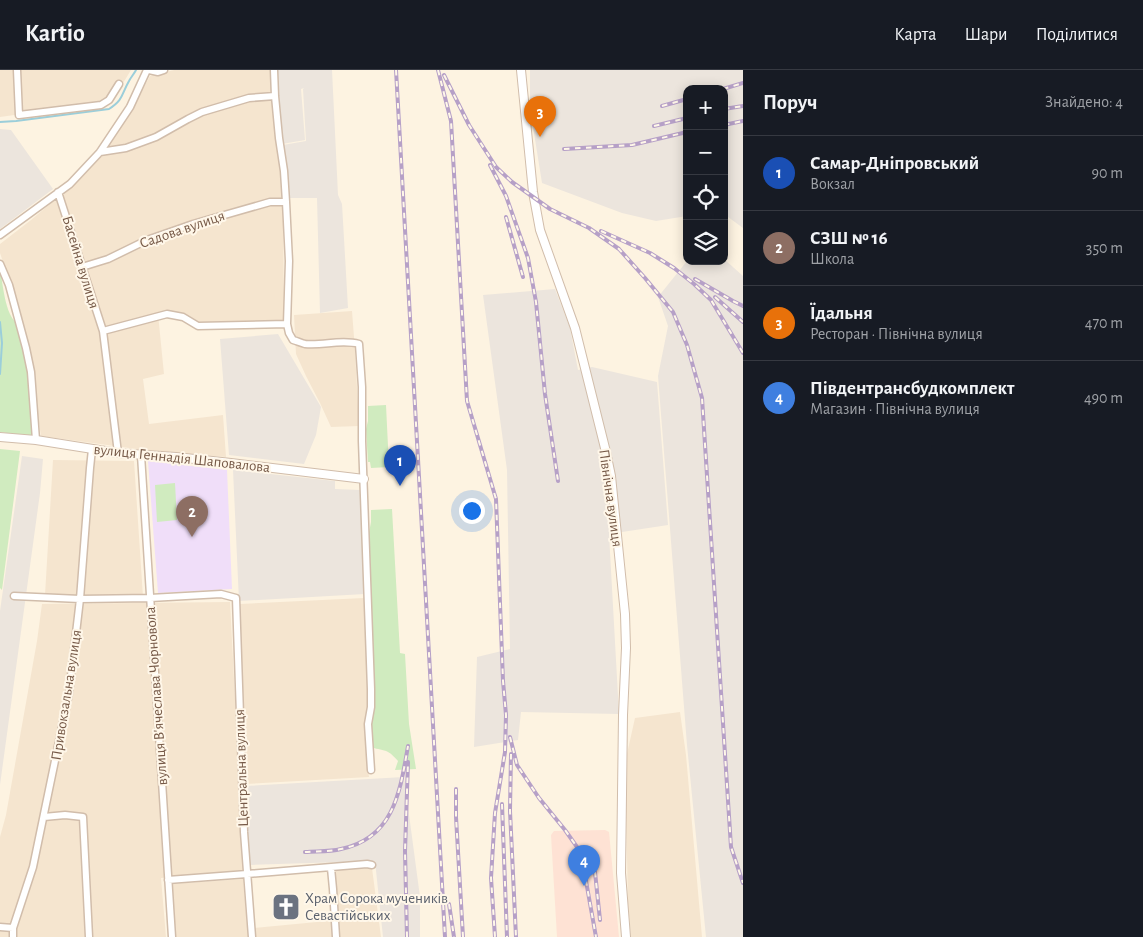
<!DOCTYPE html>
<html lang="uk">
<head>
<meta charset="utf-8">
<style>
	:root { --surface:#171b24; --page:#242831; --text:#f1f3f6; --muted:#9ea1a6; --line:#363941; --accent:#db2777 }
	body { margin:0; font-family:"Alegreya Sans",sans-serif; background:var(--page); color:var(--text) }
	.controls { position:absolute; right:15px; top:15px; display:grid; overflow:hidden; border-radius:10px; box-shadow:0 2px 12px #0003 }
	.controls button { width:45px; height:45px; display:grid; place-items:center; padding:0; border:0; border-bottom:1px solid var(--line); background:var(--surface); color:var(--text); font:25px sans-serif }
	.you { position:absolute; left:471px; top:440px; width:18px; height:18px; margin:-12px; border:4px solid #fff; border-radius:50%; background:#1a73e8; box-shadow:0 0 0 8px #1a73e833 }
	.badge { display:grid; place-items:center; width:32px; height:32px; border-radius:50%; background:var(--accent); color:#fff; font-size:16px; font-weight:700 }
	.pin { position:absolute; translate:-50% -41px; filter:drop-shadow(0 1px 2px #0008) }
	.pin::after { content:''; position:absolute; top:26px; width:18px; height:15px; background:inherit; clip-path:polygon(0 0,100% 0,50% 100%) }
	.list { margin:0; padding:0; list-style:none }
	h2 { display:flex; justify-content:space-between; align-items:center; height:65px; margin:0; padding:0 20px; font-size:21px }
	h2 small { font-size:16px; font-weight:400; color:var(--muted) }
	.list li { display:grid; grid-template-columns:32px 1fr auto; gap:15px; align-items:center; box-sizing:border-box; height:75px; padding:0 20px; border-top:1px solid var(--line) }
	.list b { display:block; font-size:19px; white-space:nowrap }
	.list p { margin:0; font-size:16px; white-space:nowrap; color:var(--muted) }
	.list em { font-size:16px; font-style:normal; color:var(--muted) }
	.icon { flex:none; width:28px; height:28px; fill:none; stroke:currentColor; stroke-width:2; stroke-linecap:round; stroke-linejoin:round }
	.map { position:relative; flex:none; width:743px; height:867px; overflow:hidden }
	header { display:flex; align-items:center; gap:30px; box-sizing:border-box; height:70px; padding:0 25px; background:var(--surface); border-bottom:1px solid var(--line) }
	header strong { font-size:24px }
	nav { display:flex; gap:28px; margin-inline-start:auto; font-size:18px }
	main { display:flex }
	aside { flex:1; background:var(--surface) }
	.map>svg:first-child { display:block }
	.residential { fill:#f5e5cf }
	.commercial { fill:#fee2d4 }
	.industrial { fill:#ece5dd }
	.education { fill:#f0def9 }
	.green { fill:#d0ebbf }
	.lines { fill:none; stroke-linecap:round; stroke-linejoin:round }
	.stream { stroke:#9bceda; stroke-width:2 }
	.minor-casing { stroke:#d1bdab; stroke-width:9 }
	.tertiary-casing { stroke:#d1bdab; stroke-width:10 }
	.minor { stroke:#fff; stroke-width:6 }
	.tertiary { stroke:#fff; stroke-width:8 }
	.rail-casing { stroke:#b6a0c7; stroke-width:4 }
	.rail { stroke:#fff7e9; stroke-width:2; stroke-dasharray:5.5; stroke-linecap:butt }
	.labels { text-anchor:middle; stroke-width:4; stroke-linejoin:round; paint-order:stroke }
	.street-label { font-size:15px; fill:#765947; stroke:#fff7e9 }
	.worship-label { font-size:15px; fill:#5b616d; stroke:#fff7e9; text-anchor:start }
</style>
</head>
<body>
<header>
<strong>Kartio</strong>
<nav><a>Карта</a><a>Шари</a><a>Поділитися</a></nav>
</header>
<main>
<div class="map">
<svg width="743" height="867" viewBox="0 0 743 867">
	<rect width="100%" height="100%" fill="#fdf3e1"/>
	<path class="residential" d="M 0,0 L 131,0 L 114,28 L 105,30 L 93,34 L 0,47 Z
		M 174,0 L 271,0 L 279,87 L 283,123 L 284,252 L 197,254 L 185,245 L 158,244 L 164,304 L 143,309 L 149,354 L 223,345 L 226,387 L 144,380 L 41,366 L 27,274 L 10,213 L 0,183 L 0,174 L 31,150 L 63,123 L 97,89 L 130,43 L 150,6 Z
		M 352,241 L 355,280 L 359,356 L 331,357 L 320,333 L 306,306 L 296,284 L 294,245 Z
		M 53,390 L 134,391 L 143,527 L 84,528 L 45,525 Z
		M 364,528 L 368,641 L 364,657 L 369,707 L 245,714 L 240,534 Z
		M 230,532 L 244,802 L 161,808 L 166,867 L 0,867 L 0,767 L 6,745 L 37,571 L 42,534 Z
		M 680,642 L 686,685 L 702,867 L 631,867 L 628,833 L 625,693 L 635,648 Z
		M 372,798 L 381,867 L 255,867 L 254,858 L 338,850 L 335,799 Z
		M 243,809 L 248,867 L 175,867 L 171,814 Z"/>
	<path class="commercial" d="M 605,760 L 609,762 L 619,867 L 557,867 L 551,765 L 554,761 Z"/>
	<path class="industrial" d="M 277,0 L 332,0 L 338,125 L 342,134 L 348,238 L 320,243 L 317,128 L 289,128 L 283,75 L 306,71 L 303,19 L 304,18 L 301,19 L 305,70 L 282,74 Z
		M 530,0 L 743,0 L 743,158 L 724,144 L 724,19 L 687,19 L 687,146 L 656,151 L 622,143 L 542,113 L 530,38 Z
		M 0,59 L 11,60 L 53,119 L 0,159 Z
		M 724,189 L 743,206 L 743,867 L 706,867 L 687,675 L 658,306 L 668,256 L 658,227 L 687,191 L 724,191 Z
		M 555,219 L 570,258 L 578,300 L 592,297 L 657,312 L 668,455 L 609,464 L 619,644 L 521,642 L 518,670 L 474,677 L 477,587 L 510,579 L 507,400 L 483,225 Z
		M 278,264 L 321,337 L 316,365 L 304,394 L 229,385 L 220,269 Z
		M 22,386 L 43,389 L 40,423 L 0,715 L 0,541 Z
		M 233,400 L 335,411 L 335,419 L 360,420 L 365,524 L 239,531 Z
		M 404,707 L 420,827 L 420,867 L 383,867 L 375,791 L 250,795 L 245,716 Z"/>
	<path class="education" d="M 148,391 L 227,400 L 232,519 L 158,523 Z"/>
	<path class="green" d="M 0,199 C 3,214 5,245 17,253 L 19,259 L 19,267 L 26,287 L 29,307 L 33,364 L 29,366 L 0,362 Z
		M 386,335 L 389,397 L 371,398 L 370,392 L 368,392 L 366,359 L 368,351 L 368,336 Z
		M 0,379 L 20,381 L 2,520 L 0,518 Z
		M 175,413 L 177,450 L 157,452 L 155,415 Z
		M 392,439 L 400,583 L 405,584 L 409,654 L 416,699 L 395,700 L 398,691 C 395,688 392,684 388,682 C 383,679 378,680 372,677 L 371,672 L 368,468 L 371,452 L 371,440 Z"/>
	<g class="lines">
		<path class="stream" d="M 0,52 L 16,51 L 109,39 C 124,29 121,25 129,11 C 131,7 134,4 136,0
			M 0,252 L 2,273 L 0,304"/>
		<defs>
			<path id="minor" d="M 17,0 L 19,45 L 101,35 L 109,30 L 119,14
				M 149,0 L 158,2 L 164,0
				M 274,0 L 275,26 L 279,68 L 284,101 L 286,132 L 289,191 L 287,254 L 289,263 L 293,270 C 297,271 301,273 305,274 C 323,276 341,269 359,274 L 362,317 L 362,371 L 371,619 L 371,637 L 368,654 L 371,700
				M 100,82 L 126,78 L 156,67 L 188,49 L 202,42 L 249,28 L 275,26
				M 58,122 L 103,261 L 118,383
				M 0,165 L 70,114 L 100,82 L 130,37 L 147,0
				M 0,194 L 9,215 L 26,278 L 31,302 L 36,370
				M 82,197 L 108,189 L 147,170 L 193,154 L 270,132 L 286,132
				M 103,261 L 167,244 L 183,247 L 198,256 L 287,254
				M 141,385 L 172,867
				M 14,526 L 80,529 L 150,528 L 221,524 L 236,528 L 244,762 L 252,867
				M 44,747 L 65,745 L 83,747 L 89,867
				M 331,798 L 333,819 L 336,867
				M 168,810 L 247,804 L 367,794 L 372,795
				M 0,857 L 13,858
				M 13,867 L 13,858 L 33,797 L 69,623 L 80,529 L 90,398 L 92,379"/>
			<path id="tertiary" d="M 521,0 L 533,122 L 540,160 L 575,258 L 606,382 L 611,406 L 625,544 L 626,578 L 623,645 L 621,803 L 626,867
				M 0,367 L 36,370 L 118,383 L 176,387 L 231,393 L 364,409"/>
		</defs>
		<use href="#minor" class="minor-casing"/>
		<use href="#tertiary" class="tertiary-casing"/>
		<use href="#minor" class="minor"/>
		<use href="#tertiary" class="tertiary"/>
		<defs>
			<path id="rail" d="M 396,0 L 445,867
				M 438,0 L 451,51 L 467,331 L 496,429 L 503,611 L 506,645 L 505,682 L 495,743 L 491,808 L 495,867
				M 444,5 L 469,55 L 496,97 L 512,112 L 550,139 L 589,158 L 619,179 L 645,208 L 673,242 L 687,275 L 702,328 L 731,777 L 743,813
				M 723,19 L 743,13
				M 662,36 L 687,29
				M 724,39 L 743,36
				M 724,55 L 743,51
				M 654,56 L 687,48
				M 564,79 L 632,75 L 687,62
				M 490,95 L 506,126 L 528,188 L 536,232 L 545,324 L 558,411
				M 506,147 L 523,207
				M 601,161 L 650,183 L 674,198 L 694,214 L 711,230 L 743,283
				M 695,209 L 733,231 L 743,236
				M 715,227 L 743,252
				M 510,667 L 517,695 L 539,728 L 565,760 L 577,777 L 586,811 L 596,867
				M 511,684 L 510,741 L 516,867
				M 456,719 L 456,747 L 463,867
				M 502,734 L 507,867
				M 305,782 C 317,781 329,782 341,779 C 394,768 400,722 408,676
				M 595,802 L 600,850
				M 449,834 L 454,867
				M 407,867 L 405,781 L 408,692"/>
		</defs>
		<use href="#rail" class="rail-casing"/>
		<use href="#rail" class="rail"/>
	</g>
	<defs>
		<symbol id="church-square" viewBox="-11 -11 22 22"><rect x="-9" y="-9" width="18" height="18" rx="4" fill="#6b7280" stroke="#fff7e9"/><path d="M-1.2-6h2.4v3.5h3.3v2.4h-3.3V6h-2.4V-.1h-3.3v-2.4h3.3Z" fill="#fff"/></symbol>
	</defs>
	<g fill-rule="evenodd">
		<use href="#church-square" x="270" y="821" width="32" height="32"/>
	</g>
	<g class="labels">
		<g class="street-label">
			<text transform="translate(182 159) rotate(-19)" y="5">Садова вулиця</text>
			<text transform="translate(81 192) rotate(73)" y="5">Басейна вулиця</text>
			<text transform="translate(182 388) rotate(6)" y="5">вулиця Геннадія Шаповалова</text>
			<text transform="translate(611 428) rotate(82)" y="5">Північна вулиця</text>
			<text transform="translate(66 625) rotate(-81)" y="5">Привокзальна вулиця</text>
			<text transform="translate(156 626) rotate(-94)" y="5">вулиця В'ячеслава Чорновола</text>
			<text transform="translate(241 698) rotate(-92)" y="5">Центральна вулиця</text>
		</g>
		<g class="worship-label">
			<text x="305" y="833">Храм Сорока мучеників<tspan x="305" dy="17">Севастійських</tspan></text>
		</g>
	</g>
</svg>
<div class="controls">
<button>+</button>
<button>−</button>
<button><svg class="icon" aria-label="locate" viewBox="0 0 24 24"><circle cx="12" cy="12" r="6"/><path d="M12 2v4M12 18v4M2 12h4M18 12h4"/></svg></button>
<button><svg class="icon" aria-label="layers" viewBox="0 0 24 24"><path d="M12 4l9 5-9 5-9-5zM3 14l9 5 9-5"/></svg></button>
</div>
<div class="you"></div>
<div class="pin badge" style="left:400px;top:416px;background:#1a4fb4">1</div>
<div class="pin badge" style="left:192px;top:467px;background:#8d6e63">2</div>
<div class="pin badge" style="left:540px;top:67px;background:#e8710a">3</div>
<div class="pin badge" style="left:584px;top:816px;background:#3f7fe0">4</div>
</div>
<aside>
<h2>Поруч<small>Знайдено: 4</small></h2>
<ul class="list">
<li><span class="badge" style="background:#1a4fb4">1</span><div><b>Самар-Дніпровський</b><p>Вокзал</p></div><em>90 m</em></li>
<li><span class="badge" style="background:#8d6e63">2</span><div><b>СЗШ № 16</b><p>Школа</p></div><em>350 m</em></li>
<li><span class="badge" style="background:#e8710a">3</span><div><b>Їдальня</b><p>Ресторан · Північна вулиця</p></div><em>470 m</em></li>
<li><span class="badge" style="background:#3f7fe0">4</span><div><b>Південтрансбудкомплект</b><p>Магазин · Північна вулиця</p></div><em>490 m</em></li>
</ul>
</aside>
</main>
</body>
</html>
